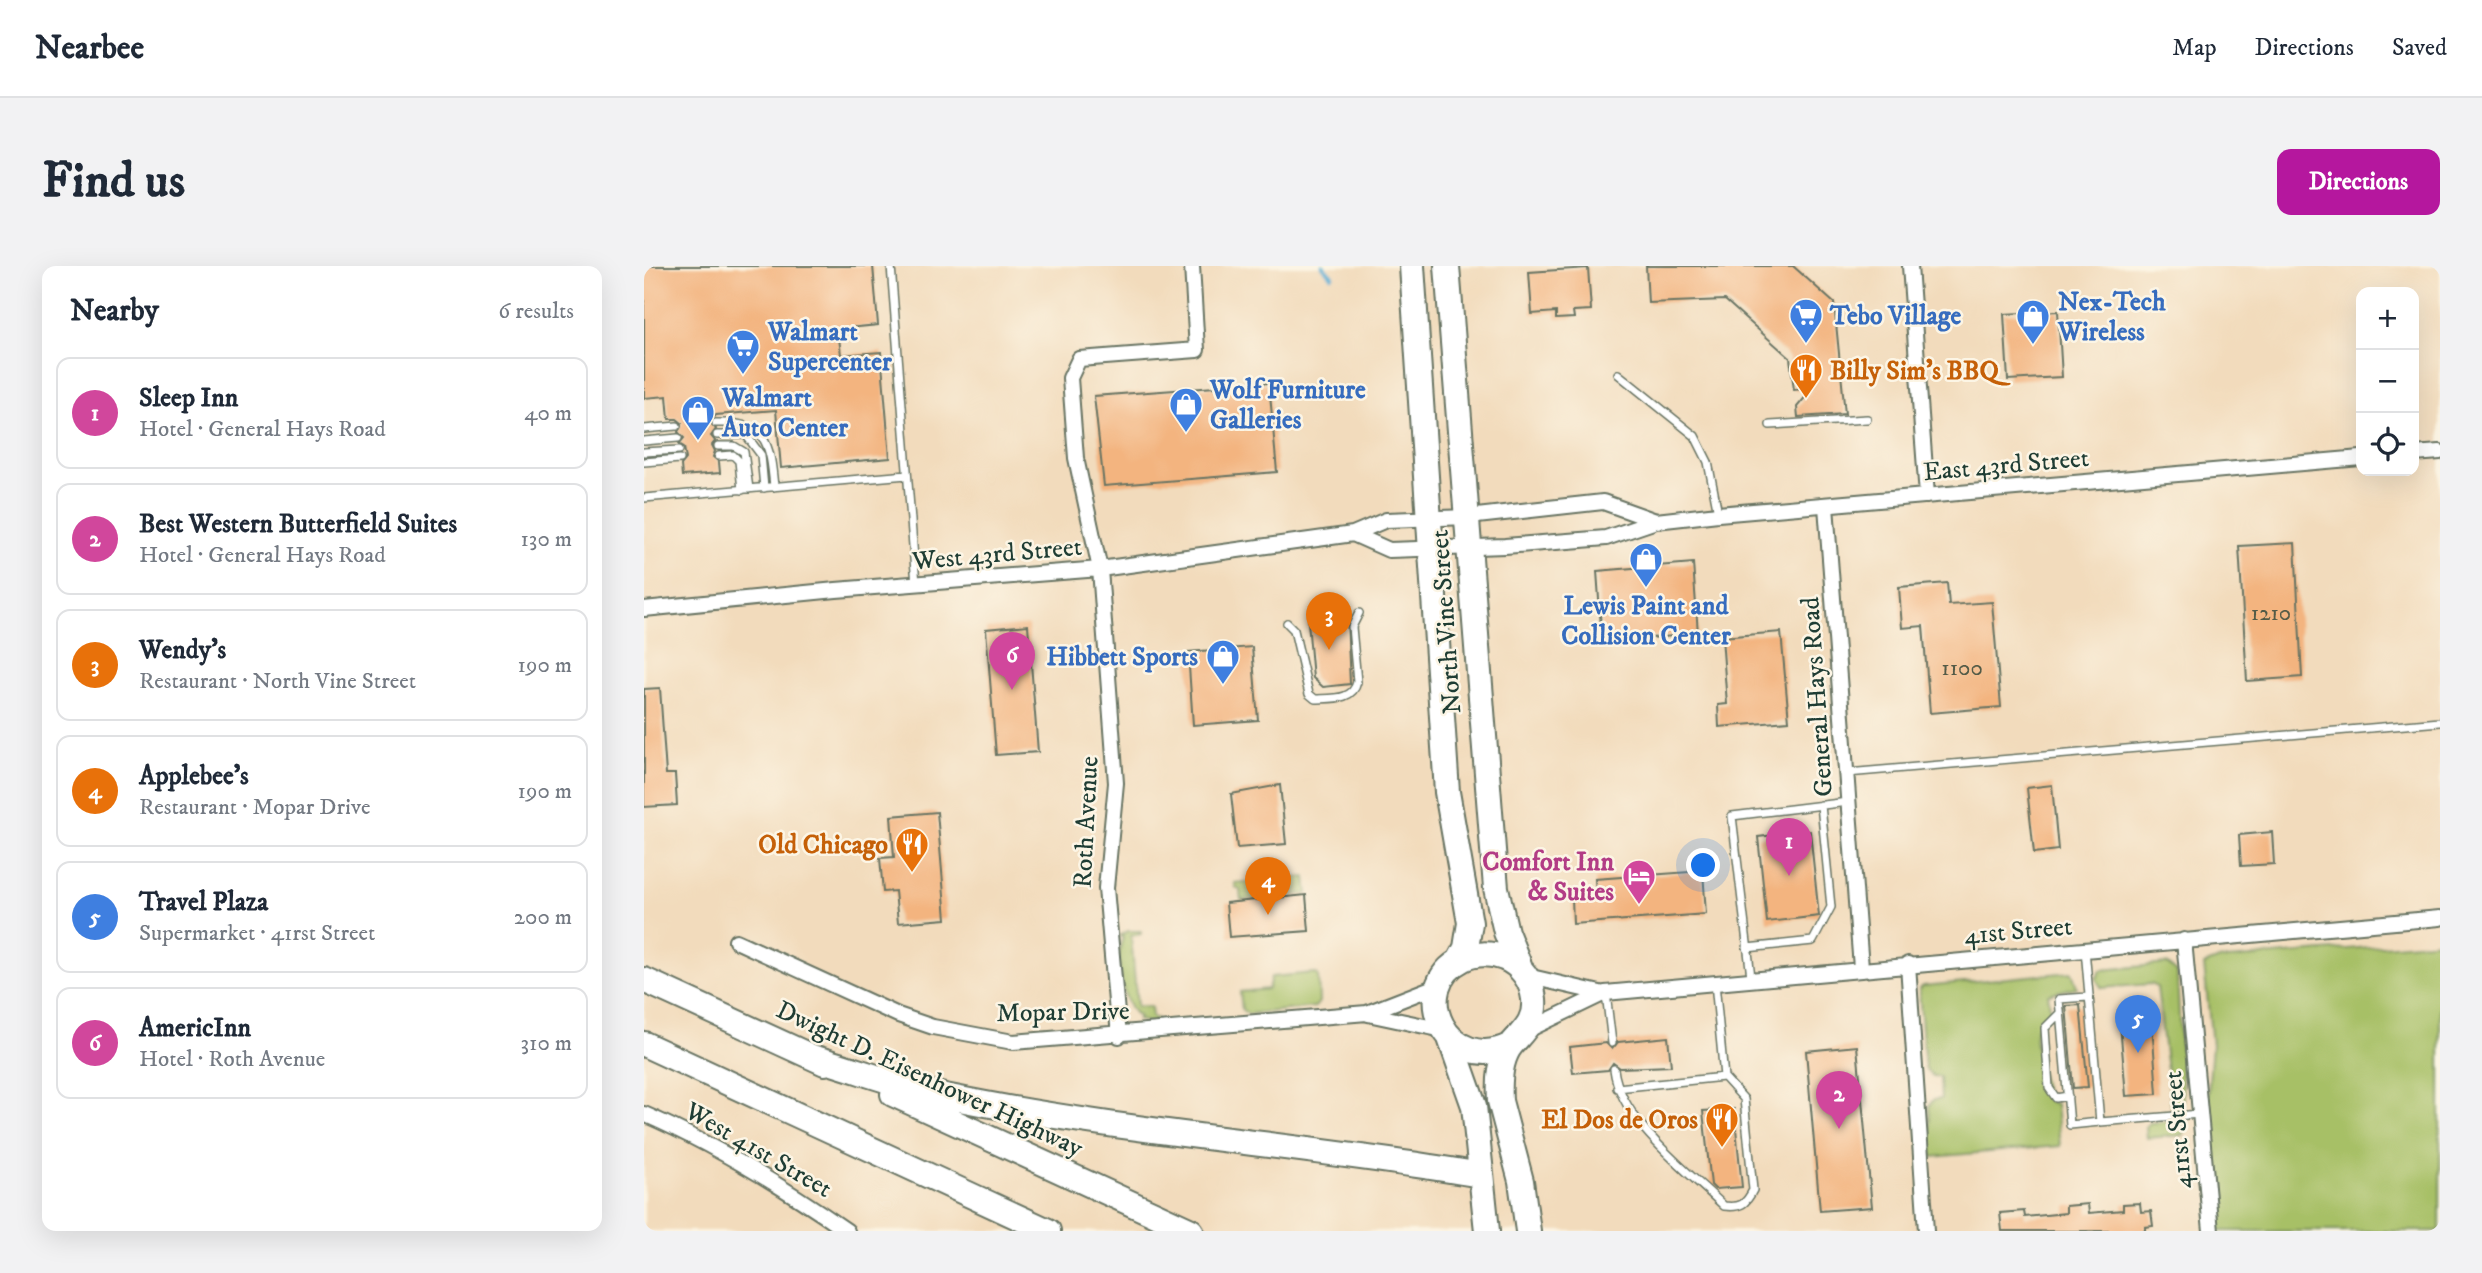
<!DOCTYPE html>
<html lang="en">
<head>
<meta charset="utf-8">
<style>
	:root { --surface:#fff; --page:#f2f2f3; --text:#1f2937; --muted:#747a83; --line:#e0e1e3; --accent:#b5179e }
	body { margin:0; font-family:"IM FELL DW Pica",serif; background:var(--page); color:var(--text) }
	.controls { position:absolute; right:21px; top:21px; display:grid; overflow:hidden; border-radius:14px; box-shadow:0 7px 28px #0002 }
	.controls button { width:63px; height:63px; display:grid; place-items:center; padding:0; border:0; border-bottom:2px solid var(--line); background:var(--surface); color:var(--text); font:35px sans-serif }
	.you { position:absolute; left:1060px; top:600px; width:24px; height:24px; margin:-18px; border:5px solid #fff; border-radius:50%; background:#1a73e8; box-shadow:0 0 0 10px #1a73e833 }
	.badge { display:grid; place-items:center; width:46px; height:46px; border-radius:50%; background:var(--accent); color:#fff; font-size:23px; font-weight:700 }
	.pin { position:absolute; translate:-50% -58px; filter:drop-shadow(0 2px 4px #0008) }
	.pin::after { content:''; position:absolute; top:37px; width:24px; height:21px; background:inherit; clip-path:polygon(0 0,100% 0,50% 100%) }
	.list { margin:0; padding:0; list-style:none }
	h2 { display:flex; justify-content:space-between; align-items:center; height:91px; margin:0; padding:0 28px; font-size:30px }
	h2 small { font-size:23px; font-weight:400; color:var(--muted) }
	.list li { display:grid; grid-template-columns:46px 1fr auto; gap:21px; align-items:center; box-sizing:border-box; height:112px; margin:0 14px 14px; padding:0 14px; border:2px solid var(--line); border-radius:14px }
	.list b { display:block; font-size:26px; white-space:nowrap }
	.list p { margin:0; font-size:23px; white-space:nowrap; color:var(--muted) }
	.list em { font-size:23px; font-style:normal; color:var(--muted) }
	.icon { flex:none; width:38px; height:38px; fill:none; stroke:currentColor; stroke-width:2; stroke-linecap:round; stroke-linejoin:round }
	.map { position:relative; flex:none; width:1796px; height:965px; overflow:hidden; border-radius:14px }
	header { display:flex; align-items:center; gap:42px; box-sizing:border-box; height:98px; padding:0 35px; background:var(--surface); border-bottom:2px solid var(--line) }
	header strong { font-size:33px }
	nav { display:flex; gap:38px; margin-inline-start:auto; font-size:24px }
	.intro { display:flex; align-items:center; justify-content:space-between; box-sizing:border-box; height:168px; padding:0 42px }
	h1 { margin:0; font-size:49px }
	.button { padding:18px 32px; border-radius:14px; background:var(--accent); color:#fff; font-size:24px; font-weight:700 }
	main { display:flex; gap:42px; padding:0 42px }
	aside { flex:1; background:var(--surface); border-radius:14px; box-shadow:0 7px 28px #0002 }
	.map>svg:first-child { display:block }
	.green { fill:#a7c066; stroke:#637e4d; stroke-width:2 }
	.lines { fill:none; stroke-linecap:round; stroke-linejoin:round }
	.stream { stroke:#57abd3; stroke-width:4.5 }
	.building { fill:#f3b47f }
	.lane-casing { stroke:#697464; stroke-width:10 }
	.street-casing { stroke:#697464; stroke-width:18 }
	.highway-casing { stroke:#697464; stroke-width:28 }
	.lane { stroke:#fff; stroke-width:7 }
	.street { stroke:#fff; stroke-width:14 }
	.highway { stroke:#fff; stroke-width:24 }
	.labels { text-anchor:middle; stroke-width:5; stroke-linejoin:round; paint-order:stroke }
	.number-label { font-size:23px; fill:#545b47 }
	.shop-label { font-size:26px; font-weight:bold; fill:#366cbe; stroke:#fcf5e5; text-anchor:start }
	.food-label { font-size:26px; font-weight:bold; fill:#c56008; stroke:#fcf5e5; text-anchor:end }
	.street-label { font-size:26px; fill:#1f3d34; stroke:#fcf5e5 }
	.hotel-label { font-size:26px; font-weight:bold; fill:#b23c85; stroke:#fcf5e5; text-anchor:end }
</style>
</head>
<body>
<header>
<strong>Nearbee</strong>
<nav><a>Map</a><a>Directions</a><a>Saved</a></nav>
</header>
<div class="intro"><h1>Find us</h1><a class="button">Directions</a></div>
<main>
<aside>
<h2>Nearby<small>6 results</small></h2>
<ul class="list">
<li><span class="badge" style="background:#d1479c">1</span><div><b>Sleep Inn</b><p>Hotel · General Hays Road</p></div><em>40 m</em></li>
<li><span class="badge" style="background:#d1479c">2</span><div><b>Best Western Butterfield Suites</b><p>Hotel · General Hays Road</p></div><em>130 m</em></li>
<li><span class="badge" style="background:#e8710a">3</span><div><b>Wendy's</b><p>Restaurant · North Vine Street</p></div><em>190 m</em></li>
<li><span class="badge" style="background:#e8710a">4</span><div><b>Applebee's</b><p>Restaurant · Mopar Drive</p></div><em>190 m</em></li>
<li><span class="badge" style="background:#3f7fe0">5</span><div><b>Travel Plaza</b><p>Supermarket · 41rst Street</p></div><em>200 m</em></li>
<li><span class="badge" style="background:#d1479c">6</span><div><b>AmericInn</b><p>Hotel · Roth Avenue</p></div><em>310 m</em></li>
</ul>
</aside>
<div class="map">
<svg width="1796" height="965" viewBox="0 0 1796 965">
	<rect width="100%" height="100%" fill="#fcf5e5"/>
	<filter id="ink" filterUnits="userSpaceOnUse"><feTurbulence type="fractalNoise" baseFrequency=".0143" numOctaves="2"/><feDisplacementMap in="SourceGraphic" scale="14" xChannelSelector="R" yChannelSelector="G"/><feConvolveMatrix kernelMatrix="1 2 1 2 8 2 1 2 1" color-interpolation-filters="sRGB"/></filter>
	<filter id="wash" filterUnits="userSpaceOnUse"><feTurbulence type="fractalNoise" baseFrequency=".00686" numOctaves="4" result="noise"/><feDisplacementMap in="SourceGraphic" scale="28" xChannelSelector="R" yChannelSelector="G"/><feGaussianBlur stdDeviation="1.57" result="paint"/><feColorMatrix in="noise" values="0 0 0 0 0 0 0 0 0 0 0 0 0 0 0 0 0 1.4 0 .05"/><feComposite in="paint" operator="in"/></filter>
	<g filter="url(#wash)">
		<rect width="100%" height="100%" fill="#f2dbbc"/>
		<path class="green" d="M 662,611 L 664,628 L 597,634 L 596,624 L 591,621 L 591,617 Z
			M 484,665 L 497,665 L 497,668 L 487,670 L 493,740 L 507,741 L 508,751 L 513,753 L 508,757 L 493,754 L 495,751 C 478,741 470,690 479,672 L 476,670 Z
			M 1796,675 L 1796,965 L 1570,965 L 1563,842 L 1568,779 L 1560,699 L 1573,694 Z
			M 1523,698 L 1533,706 L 1539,837 L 1528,846 L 1513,721 L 1507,718 L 1458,722 L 1452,713 L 1457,704 Z
			M 1428,706 L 1433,721 L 1404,728 L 1407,748 C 1401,752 1393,756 1392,764 C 1389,779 1399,821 1404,835 L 1412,838 L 1416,880 L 1288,891 L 1285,840 L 1289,834 L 1297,833 L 1296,811 L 1289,810 L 1281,803 L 1275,723 L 1279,720 Z
			M 669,707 L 674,709 L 675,736 L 671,741 L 604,748 L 598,744 L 596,726 L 624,723 L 627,711 Z
			M 1531,855 L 1539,860 L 1540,869 L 1503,872 L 1502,861 L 1505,857 Z"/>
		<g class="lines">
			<path class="stream" d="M 679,0 L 688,10"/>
		</g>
		<g id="blocks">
			<path class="building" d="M 0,0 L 229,0 L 234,59 L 194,63 L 197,89 L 237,86 L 246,192 L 137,202 L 132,144 L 72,149 L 66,156 L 72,163 L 67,170 L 71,175 L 68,179 L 71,185 L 69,191 L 75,196 L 76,207 L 38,210 L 37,199 L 42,193 L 40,181 L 35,178 L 40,172 L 34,166 L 38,157 L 33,153 L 25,153 L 23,130 L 0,132 Z
				M 1002,0 L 1149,0 L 1190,37 L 1201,148 L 1154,151 L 1153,141 L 1169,122 L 1150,124 L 1146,92 L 1081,34 L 1004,37 Z
				M 944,2 L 947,44 L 929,45 L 930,52 L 912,53 L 912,46 L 888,48 L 885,6 Z
				M 1414,45 L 1418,111 L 1364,114 L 1360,48 Z
				M 625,117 L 633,206 L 460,220 L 450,130 Z
				M 1651,277 L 1658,411 L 1603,415 L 1595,280 Z
				M 1049,297 L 1054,368 L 958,376 L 953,305 Z
				M 1303,317 L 1305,339 L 1348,336 L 1357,441 L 1286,447 L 1279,360 L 1258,362 L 1255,321 Z
				M 703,353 L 706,418 L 679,421 L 669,412 L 664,356 Z
				M 384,359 L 394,486 L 352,489 L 342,363 Z
				M 1137,366 L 1145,455 L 1075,461 L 1074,439 L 1083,438 L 1078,371 Z
				M 608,381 L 614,454 L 549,459 L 544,386 Z
				M 16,422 L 22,508 L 31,508 L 33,539 L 0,541 L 0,423 Z
				M 636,519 L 642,578 L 593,582 L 587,528 Z
				M 1408,519 L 1414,584 L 1390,587 L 1383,522 Z
				M 293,546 L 302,653 L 254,657 L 251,625 L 239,626 L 236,592 L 250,591 L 247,550 Z
				M 1166,565 L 1175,650 L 1123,656 L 1114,571 Z
				M 1628,566 L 1630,598 L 1597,600 L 1595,569 Z
				M 1059,605 L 1062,648 L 929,658 L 928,631 L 952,630 L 951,613 Z
				M 662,629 L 665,665 L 585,671 L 582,637 Z
				M 1436,739 L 1444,821 L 1429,822 L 1422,740 Z
				M 1507,743 L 1513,828 L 1482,830 L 1475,746 Z
				M 1024,771 L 1027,800 L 976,802 L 969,797 L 964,804 L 929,807 L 926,781 L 962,777 L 968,783 L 974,776 Z
				M 1213,780 L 1228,941 L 1176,945 L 1162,785 Z
				M 1090,843 L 1098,921 L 1071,923 L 1067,919 L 1059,845 Z
				M 1496,937 L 1497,946 L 1507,945 L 1509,960 L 1501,961 L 1501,965 L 1358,965 L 1356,947 L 1380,945 L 1381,951 L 1422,947 L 1422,940 L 1444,938 L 1445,947 L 1479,944 L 1479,938 Z"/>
		</g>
	</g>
	<g filter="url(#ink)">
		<use href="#blocks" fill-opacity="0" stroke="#697464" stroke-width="2"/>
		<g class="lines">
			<defs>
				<path id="lane" d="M 247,0 L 272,318
					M 974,108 L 1051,170 L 1064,196 L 1074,247
					M 72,157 C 123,155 126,177 130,221
					M 1126,159 L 1223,153
					M 0,163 L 33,160
					M 73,169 L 102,169 L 117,189 L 120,222
					M 0,175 L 34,172
					M 74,180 L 90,180 L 100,186 L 105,223
					M 0,186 L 35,184
					M 75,190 L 89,189 L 95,195 L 98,224
					M 0,196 L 36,193
					M 0,232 L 263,209
					M 643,357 L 650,364 L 665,428 L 671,433 C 687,432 709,435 713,416 L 708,361 L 715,347
					M 1203,507 L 1796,456
					M 1103,682 L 1169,675 L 1187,641 L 1177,539
					M 1441,683 L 1456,856 L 1556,848
					M 1107,711 L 1088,550 L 1204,536
					M 962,727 L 968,777
					M 1444,731 L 1415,733 L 1426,859 L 1456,856
					M 1416,747 L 1401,762 L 1405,822 L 1412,832 L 1424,830
					M 970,803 C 976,855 1044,905 1080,940 C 1097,942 1102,938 1109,924 L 1100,833 L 1080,811 L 1071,717
					M 973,822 L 1080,811"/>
				<path id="street" d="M 1266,0 L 1283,230
					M 1770,188 L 1796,186
					M 1182,240 L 1217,702
					M 709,268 L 745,284 L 861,280 L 962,272 L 1012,255 L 1074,248 L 1717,192
					M 0,343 L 192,324 L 456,303 L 709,268 L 742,254 L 824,251 L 959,236 L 1012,255
					M 1540,674 L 1567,965
					M 92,675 L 254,749 L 289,761 L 369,776 L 723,747 L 795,719
					M 1264,698 L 1282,965
					M 883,710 L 956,727
					M 724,748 L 799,764
					M 886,763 L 961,727 L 1796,652
					M 475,770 L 462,622 L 472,517 L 456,303 L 432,192 L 426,112 L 435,93 L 553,84 L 548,0
					M 0,848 C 72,879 138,920 203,965"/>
				<path id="highway" d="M 768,0 L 803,526 L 826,657 L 822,682 L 815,695
					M 803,0 L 852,622 L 862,666 L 877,704
					M 0,714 L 181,797
					M 806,772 L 830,840 L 843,965
					M 0,778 L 404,965
					M 867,779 C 804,811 761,722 819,693 C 831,687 847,687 860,692 C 877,699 888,715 890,733 C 892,755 880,764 868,778 C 855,793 855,817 856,835 L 877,915 L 884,965
					M 168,791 C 214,804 260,822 306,831 C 481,867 661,879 837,909
					M 249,828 L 547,965"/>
			</defs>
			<use href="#lane" class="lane-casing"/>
			<use href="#street" class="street-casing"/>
			<use href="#highway" class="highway-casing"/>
			<use href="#lane" class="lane"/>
			<use href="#street" class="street"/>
			<use href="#highway" class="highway"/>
		</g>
	</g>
	<defs>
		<symbol id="supermarket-pin" viewBox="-11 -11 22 30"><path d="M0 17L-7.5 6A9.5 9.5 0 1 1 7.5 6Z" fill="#3f7fe0" stroke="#fcf5e5"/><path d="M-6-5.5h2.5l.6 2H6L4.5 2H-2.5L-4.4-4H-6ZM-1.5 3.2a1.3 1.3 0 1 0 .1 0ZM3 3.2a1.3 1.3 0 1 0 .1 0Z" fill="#fff"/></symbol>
		<symbol id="shop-pin" viewBox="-11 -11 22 30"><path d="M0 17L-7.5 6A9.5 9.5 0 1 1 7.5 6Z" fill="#3f7fe0" stroke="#fcf5e5"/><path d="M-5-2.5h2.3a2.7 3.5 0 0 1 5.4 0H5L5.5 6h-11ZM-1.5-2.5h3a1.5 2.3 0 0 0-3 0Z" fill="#fff"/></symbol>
		<symbol id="restaurant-pin" viewBox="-11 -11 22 30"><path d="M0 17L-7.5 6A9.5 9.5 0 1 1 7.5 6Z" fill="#e8710a" stroke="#fcf5e5"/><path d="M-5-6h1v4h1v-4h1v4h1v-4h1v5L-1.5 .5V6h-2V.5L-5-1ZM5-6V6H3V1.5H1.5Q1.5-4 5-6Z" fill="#fff"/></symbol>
		<symbol id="hotel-pin" viewBox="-11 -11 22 30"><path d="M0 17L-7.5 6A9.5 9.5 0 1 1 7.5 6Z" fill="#d1479c" stroke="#fcf5e5"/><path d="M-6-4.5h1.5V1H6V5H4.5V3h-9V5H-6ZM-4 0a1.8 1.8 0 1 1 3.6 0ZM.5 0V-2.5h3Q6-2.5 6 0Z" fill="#fff"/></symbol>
	</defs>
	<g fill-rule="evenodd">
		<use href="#supermarket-pin" x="1143" y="30" width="38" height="52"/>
		<use href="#shop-pin" x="1370" y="31" width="38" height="52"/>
		<use href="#supermarket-pin" x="80" y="61" width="38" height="52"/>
		<use href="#restaurant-pin" x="1143" y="85" width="38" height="52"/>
		<use href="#shop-pin" x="523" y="119" width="38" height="52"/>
		<use href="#shop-pin" x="35" y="127" width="38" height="52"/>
		<use href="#shop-pin" x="983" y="274" width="38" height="52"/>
		<use href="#shop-pin" x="560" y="371" width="38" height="52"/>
		<use href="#restaurant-pin" x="249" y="559" width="38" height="52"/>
		<use href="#hotel-pin" x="976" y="591" width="38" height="52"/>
		<use href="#restaurant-pin" x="1059" y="834" width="38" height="52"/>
	</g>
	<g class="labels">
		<g class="number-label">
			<text x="1627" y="354">1210</text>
			<text x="1318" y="409">1100</text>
		</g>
		<g class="shop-label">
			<text x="1414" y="44">Nex-Tech<tspan x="1414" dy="30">Wireless</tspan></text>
			<text x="1186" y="58">Tebo Village</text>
			<text x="124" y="74">Walmart<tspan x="124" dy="30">Supercenter</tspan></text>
			<text x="566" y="132">Wolf Furniture<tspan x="566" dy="30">Galleries</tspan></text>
			<text x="78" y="140">Walmart<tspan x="78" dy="30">Auto Center</tspan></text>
			<text x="1002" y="348" text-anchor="middle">Lewis Paint and<tspan x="1002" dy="30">Collision Center</tspan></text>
			<text x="554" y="399" text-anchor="end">Hibbett Sports</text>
		</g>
		<g class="food-label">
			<text x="1186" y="113" text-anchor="start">Billy Sim's BBQ</text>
			<text x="244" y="587">Old Chicago</text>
			<text x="1054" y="862">El Dos de Oros</text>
		</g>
		<g class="street-label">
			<text transform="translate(1362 198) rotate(-5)" y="9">East 43rd Street</text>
			<text transform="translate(353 287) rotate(-5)" y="9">West 43rd Street</text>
			<text transform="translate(801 356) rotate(-94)" y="9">North Vine Street</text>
			<text transform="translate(1172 431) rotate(-94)" y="9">General Hays Road</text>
			<text transform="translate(441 556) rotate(-87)" y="9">Roth Avenue</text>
			<text transform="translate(1374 664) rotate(-5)" y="9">41st Street</text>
			<text transform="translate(419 745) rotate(-1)" y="9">Mopar Drive</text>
			<text transform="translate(286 812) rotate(25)" y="9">Dwight D. Eisenhower Highway</text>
			<text transform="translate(1533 864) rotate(-95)" y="9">41rst Street</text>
			<text transform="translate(115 883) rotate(30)" y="9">West 41st Street</text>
		</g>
		<g class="hotel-label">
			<text x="970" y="604">Comfort Inn<tspan x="970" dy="30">&amp; Suites</tspan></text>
		</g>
	</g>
</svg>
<div class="controls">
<button>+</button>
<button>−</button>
<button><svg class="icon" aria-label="locate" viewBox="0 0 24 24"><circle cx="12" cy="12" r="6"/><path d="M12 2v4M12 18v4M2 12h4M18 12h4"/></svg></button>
</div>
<div class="you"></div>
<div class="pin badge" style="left:1145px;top:610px;background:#d1479c">1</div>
<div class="pin badge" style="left:1195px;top:863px;background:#d1479c">2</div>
<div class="pin badge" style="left:685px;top:384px;background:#e8710a">3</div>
<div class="pin badge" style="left:624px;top:649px;background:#e8710a">4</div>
<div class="pin badge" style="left:1494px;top:787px;background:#3f7fe0">5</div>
<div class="pin badge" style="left:368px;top:424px;background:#d1479c">6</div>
</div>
</main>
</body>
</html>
